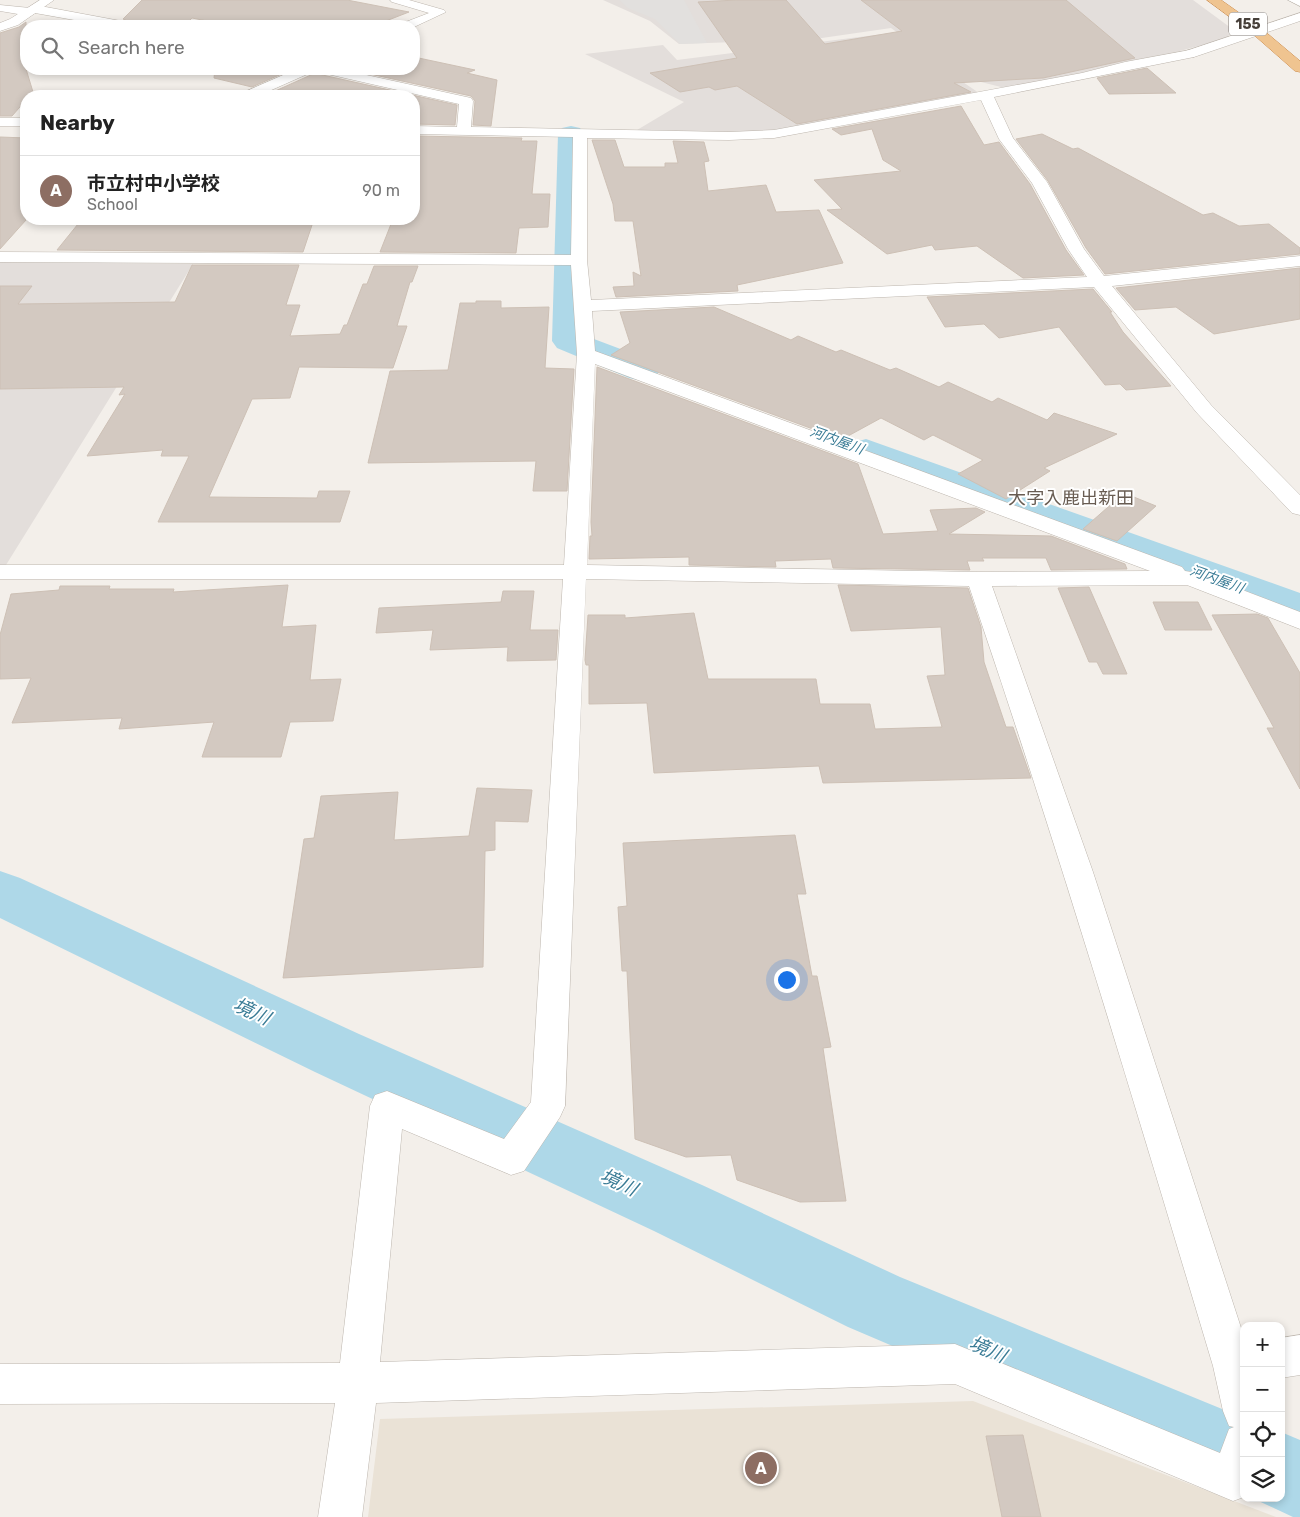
<!DOCTYPE html>
<html lang="en">
<head>
<meta charset="utf-8">
<style>
	:root { --surface:#fff; --page:#f2f2f2; --text:#222; --muted:#767676; --line:#e0e0e0; --accent:#e03635 }
	body { margin:0; font-family:Rubik,"Noto Sans JP",sans-serif; background:var(--page); color:var(--text) }
	.controls { position:absolute; right:15px; bottom:15px; display:grid; overflow:hidden; border-radius:10px; box-shadow:0 2px 8px #0003 }
	.controls button { width:45px; height:45px; display:grid; place-items:center; padding:0; border:0; border-bottom:1px solid var(--line); background:var(--surface); color:var(--text); font:25px sans-serif }
	.you { position:absolute; left:786px; top:979px; width:18px; height:18px; margin:-12px; border:4px solid #fff; border-radius:50%; background:#1a73e8; box-shadow:0 0 0 8px #1a73e833 }
	.badge { display:grid; place-items:center; width:32px; height:32px; border-radius:50%; background:var(--accent); color:#fff; font-size:16px; font-weight:700 }
	.pin { position:absolute; translate:-50% -50%; border:2px solid #fff; box-shadow:0 1px 5px #0006 }
	.list { margin:0; padding:0; list-style:none }
	h2 { display:flex; justify-content:space-between; align-items:center; height:65px; margin:0; padding:0 20px; font-size:21px }
	h2 small { font-size:16px; font-weight:400; color:var(--muted) }
	.list li { display:grid; grid-template-columns:32px 1fr auto; gap:15px; align-items:center; box-sizing:border-box; height:70px; padding:0 20px; border-top:1px solid var(--line) }
	.list b { display:block; font-size:19px; white-space:nowrap }
	.list p { margin:0; font-size:16px; white-space:nowrap; color:var(--muted) }
	.list em { font-size:16px; font-style:normal; color:var(--muted) }
	.icon { flex:none; width:28px; height:28px; fill:none; stroke:currentColor; stroke-width:2; stroke-linecap:round; stroke-linejoin:round }
	.map { position:relative; flex:none; width:1300px; height:1517px; overflow:hidden }
	.search { position:absolute; background:var(--surface); box-shadow:0 2px 8px #0003; left:20px; top:20px; width:400px; height:55px; display:flex; align-items:center; gap:12px; box-sizing:border-box; padding:0 18px; border-radius:20px; color:var(--muted); font-size:19px }
	.panel { position:absolute; background:var(--surface); box-shadow:0 2px 8px #0003; left:20px; top:90px; width:400px; height:135px; border-radius:20px }
	.map>svg:first-child { display:block }
	.industrial { fill:#e3dedb }
	.education { fill:#eae2d6 }
	.parking { fill:#e2e0de }
	.lines { fill:none; stroke-linecap:round; stroke-linejoin:round }
	.river { fill:#aed8e8; fill-rule:evenodd }
	.building { fill:#d3c9c1; stroke:#cdc0b5 }
	.minor-casing { stroke:#bdb6ae; stroke-width:1 }
	.tertiary-casing { stroke:#bdb6ae; stroke-width:1 }
	.trunk-casing { stroke:#ca8b4d; stroke-width:1 }
	.minor { fill:#fff; fill-rule:evenodd }
	.tertiary { fill:#fff; fill-rule:evenodd }
	.trunk { fill:#efc490; fill-rule:evenodd }
	.labels { text-anchor:middle; stroke-width:4; stroke-linejoin:round; paint-order:stroke }
	.shield { fill:#fff; stroke:#7e7974; stroke-width:1 }
	.shield-label { font-size:14px; font-weight:bold; fill:#463f39 }
	.far-water-label { font-size:14px; font-style:italic; fill:#3a7c96; stroke:#fff }
	.quarter-label { font-size:18px; fill:#685c52; stroke:#fff }
	.near-water-label { font-size:19px; font-style:italic; fill:#3a7c96; stroke:#fff }
</style>
</head>
<body>
<div class="map">
<svg width="1300" height="1517" viewBox="0 0 1300 1517">
	<rect width="100%" height="100%" fill="#f3efea"/>
	<path class="industrial" d="M 603,0 L 1193,0 L 1231,28 L 1228,38 L 1176,52 L 1123,62 L 1074,75 L 1005,88 L 961,77 L 891,28 L 815,39 L 679,44 L 650,21 Z
		M 891,33 L 979,93 L 786,130 L 752,133 L 637,130 L 684,102 L 585,54 L 663,45 L 677,60 Z
		M 0,262 L 193,264 L 6,565 L 0,565 Z"/>
	<path class="education" d="M 973,1401 L 1276,1517 L 368,1517 L 380,1419 Z"/>
	<path class="parking" d="M 619,0 L 684,0 L 707,43 L 680,44 L 655,19 L 628,8 Z"/>
	<g class="lines">
		<path class="river" d="M 571,126 L 580,128 L 584,134 L 586,336 L 655,362 L 660,370 L 655,378 L 642,381 L 629,378 L 557,348 L 552,341 L 558,134 L 562,128 Z
			M 866,439 L 1300,593 L 1300,623 L 1284,619 L 852,459 L 846,451 L 852,443 Z
			M 0,871 L 20,878 L 359,1034 L 702,1185 L 900,1277 L 1244,1418 L 1244,1496 L 848,1327 L 654,1231 L 315,1072 L 0,918 Z
			M 1281,1432 L 1300,1440 L 1300,1517 L 1293,1517 L 1252,1498 L 1281,1498 Z"/>
	</g>
	<path class="building" d="M 142,0 L 347,0 L 409,12 L 373,26 L 232,26 L 192,18 L 186,24 L 130,22 L 123,19 Z
		M 737,0 L 786,0 L 825,44 L 902,31 L 861,0 L 1066,0 L 1135,58 L 1043,78 L 954,83 L 971,92 L 797,124 L 737,86 L 715,90 L 709,87 L 680,92 L 650,73 L 737,58 L 698,2 Z
		M 26,22 L 26,69 L 33,92 L 29,96 L 26,96 L 26,100 L 12,116 L 0,116 L 0,33 L 19,27 Z
		M 414,57 L 475,70 L 467,73 L 497,80 L 491,126 L 473,125 L 475,101 L 471,96 L 347,69 L 414,69 Z
		M 1147,68 L 1176,93 L 1109,94 L 1097,78 Z
		M 215,69 L 293,69 L 252,87 L 214,78 Z
		M 315,69 L 318,74 L 457,105 L 455,125 L 414,124 L 414,96 L 294,96 L 273,92 L 313,74 Z
		M 961,106 L 984,145 L 999,142 L 1030,184 L 1066,250 L 1084,275 L 1023,278 L 977,246 L 935,250 L 932,245 L 887,254 L 827,210 L 842,209 L 814,180 L 901,171 L 883,160 L 872,129 L 841,135 L 832,129 Z
		M 1042,134 L 1073,149 L 1078,148 L 1203,215 L 1213,213 L 1239,226 L 1269,224 L 1300,248 L 1300,254 L 1105,274 L 1086,248 L 1048,181 L 1016,139 Z
		M 414,136 L 522,138 L 521,141 L 537,141 L 532,194 L 550,194 L 548,227 L 519,228 L 516,253 L 380,252 L 393,219 L 414,219 Z
		M 0,137 L 26,138 L 26,220 L 0,249 Z
		M 592,140 L 615,140 L 624,167 L 665,167 L 665,163 L 678,163 L 673,141 L 704,142 L 709,161 L 704,162 L 708,191 L 766,185 L 776,212 L 819,210 L 843,263 L 737,285 L 738,291 L 616,297 L 613,287 L 634,286 L 633,272 L 641,276 L 633,221 L 615,221 L 613,204 Z
		M 82,219 L 314,219 L 303,252 L 57,250 Z
		M 192,265 L 299,265 L 286,305 L 300,305 L 290,336 L 340,334 L 344,325 L 347,325 L 363,284 L 367,284 L 374,266 L 418,266 L 412,282 L 410,282 L 397,326 L 407,326 L 393,368 L 299,367 L 290,398 L 252,399 L 209,497 L 317,498 L 319,491 L 350,491 L 340,522 L 158,522 L 189,456 L 161,456 L 163,450 L 87,456 L 125,394 L 119,395 L 124,387 L 0,389 L 0,286 L 32,286 L 18,304 L 175,302 Z
		M 1300,268 L 1300,319 L 1214,334 L 1176,307 L 1135,310 L 1116,288 Z
		M 1093,289 L 1112,312 L 1110,312 L 1123,332 L 1171,386 L 1126,390 L 1120,384 L 1105,385 L 1059,327 L 999,338 L 984,324 L 945,327 L 927,297 Z
		M 476,301 L 501,301 L 501,308 L 549,307 L 545,368 L 574,369 L 567,491 L 533,491 L 536,461 L 368,463 L 390,371 L 448,370 L 460,303 L 476,303 Z
		M 714,307 L 791,340 L 798,336 L 836,352 L 841,350 L 890,370 L 896,368 L 939,387 L 948,382 L 992,402 L 998,398 L 1047,420 L 1054,413 L 1117,434 L 1044,468 L 1050,471 L 1006,499 L 958,474 L 983,460 L 933,435 L 924,440 L 881,418 L 848,436 L 851,443 L 611,355 L 630,343 L 620,312 Z
		M 597,367 L 858,464 L 883,534 L 938,531 L 930,510 L 976,508 L 985,512 L 949,534 L 1051,536 L 1125,564 L 1127,569 L 1051,570 L 1046,558 L 982,558 L 984,561 L 967,561 L 970,570 L 833,568 L 831,559 L 775,561 L 776,567 L 689,565 L 689,557 L 589,559 L 590,536 L 592,536 L 591,522 Z
		M 1124,493 L 1156,506 L 1117,541 L 1083,529 Z
		M 288,585 L 282,627 L 316,625 L 310,680 L 341,679 L 333,721 L 290,722 L 281,757 L 202,757 L 214,722 L 119,729 L 122,718 L 12,723 L 31,678 L 0,679 L 0,635 L 11,594 L 59,590 L 60,586 L 110,586 L 109,589 L 174,589 L 173,592 Z
		M 838,585 L 968,588 L 981,627 L 984,662 L 1006,727 L 1013,727 L 1031,778 L 823,783 L 819,766 L 654,773 L 647,703 L 589,704 L 589,665 L 586,665 L 585,660 L 588,615 L 625,615 L 625,618 L 694,613 L 708,679 L 816,679 L 820,704 L 870,704 L 875,729 L 942,727 L 927,676 L 945,675 L 941,627 L 851,631 Z
		M 1089,587 L 1127,674 L 1103,674 L 1097,662 L 1089,662 L 1058,588 Z
		M 503,591 L 534,591 L 530,630 L 558,630 L 556,660 L 507,661 L 508,647 L 430,650 L 433,630 L 376,633 L 379,608 L 501,602 Z
		M 1153,602 L 1198,602 L 1212,630 L 1165,630 Z
		M 1257,614 L 1268,618 L 1300,673 L 1300,789 L 1267,728 L 1274,728 L 1212,615 Z
		M 477,788 L 532,790 L 528,822 L 495,821 L 495,850 L 485,851 L 483,967 L 283,978 L 304,839 L 314,838 L 321,796 L 398,792 L 394,840 L 469,836 Z
		M 795,835 L 806,894 L 797,894 L 812,976 L 817,976 L 831,1047 L 823,1048 L 846,1201 L 800,1202 L 737,1180 L 731,1155 L 686,1157 L 635,1139 L 627,971 L 622,971 L 618,907 L 627,906 L 623,843 Z
		M 1023,1435 L 1041,1517 L 1002,1517 L 986,1436 Z"/>
	<g class="lines">
		<defs>
			<path id="minor" d="M 390,0 L 409,0 L 444,10 L 446,12 L 414,27 L 401,26 L 403,23 L 429,13 L 392,2 Z
				M 1288,0 L 1300,0 L 1300,6 Z
				M 0,5 L 30,8 L 35,5 L 126,22 L 132,26 L 108,26 L 35,13 L 30,16 L 0,11 Z
				M 1190,50 L 1194,51 L 1196,54 L 1194,57 L 994,97 L 1013,138 L 1047,182 L 1084,249 L 1104,276 L 1300,256 L 1300,266 L 1112,286 L 1211,405 L 1300,495 L 1300,515 L 1292,513 L 1197,413 L 1094,287 L 592,311 L 595,351 L 1182,567 L 1185,571 L 1198,573 L 1300,612 L 1300,629 L 1187,585 L 992,586 L 1093,872 L 1244,1337 L 1244,1497 L 1233,1501 L 955,1384 L 376,1403 L 362,1517 L 318,1517 L 335,1403 L 0,1404 L 0,1364 L 340,1363 L 370,1106 L 375,1095 L 387,1091 L 504,1139 L 531,1102 L 563,579 L 0,579 L 0,565 L 564,565 L 577,354 L 571,265 L 0,262 L 0,252 L 571,255 L 573,137 L 414,134 L 414,126 L 457,127 L 459,104 L 323,73 L 318,72 L 317,69 L 339,69 L 471,98 L 473,101 L 471,127 L 729,132 L 774,130 L 1082,73 L 1125,62 ZM 981,100 L 999,139 L 1032,183 L 1068,249 L 1087,277 L 591,300 L 587,260 L 587,138 L 729,140 L 774,138 ZM 595,364 L 1150,571 L 978,572 L 587,565 ZM 586,579 L 969,586 C 1057,844 1135,1105 1213,1366 L 1223,1411 L 1229,1426 L 1234,1427 L 1229,1429 L 1220,1453 L 955,1344 L 380,1362 L 402,1129 L 511,1175 L 524,1171 L 560,1117 L 565,1106 Z
				M 297,69 L 313,69 L 312,72 L 258,96 L 240,96 L 242,93 Z
				M 0,118 L 26,118 L 26,126 L 0,126 Z
				M 1300,1335 L 1300,1375 L 1281,1378 L 1281,1338 Z"/>
			<path id="tertiary" d="M 40,0 L 54,0 L 18,25 L 0,31 L 0,23 L 10,19 Z
				M 1300,13 L 1300,21 L 1194,57 L 1186,57 L 1184,54 L 1186,51 Z"/>
			<path id="trunk" d="M 1207,0 L 1221,0 L 1262,29 L 1300,61 L 1300,72 L 1295,71 L 1254,35 Z"/>
		</defs>
		<use href="#minor" class="minor-casing"/>
		<use href="#tertiary" class="tertiary-casing"/>
		<use href="#trunk" class="trunk-casing"/>
		<use href="#minor" class="minor"/>
		<use href="#tertiary" class="tertiary"/>
		<use href="#trunk" class="trunk"/>
	</g>
	<g class="labels">
		<rect class="shield" x="1229" y="12.5" width="38" height="23" rx="4"/>
		<g class="shield-label">
			<text x="1248" y="29">155</text>
		</g>
		<g class="far-water-label">
			<text transform="translate(837 440) rotate(20)" y="5">河内屋川</text>
			<text transform="translate(1217 579) rotate(20)" y="5">河内屋川</text>
		</g>
		<g class="quarter-label">
			<text x="1071" y="504">大字入鹿出新田</text>
		</g>
		<g class="near-water-label">
			<text transform="translate(252 1011) rotate(25)" y="7">境川</text>
			<text transform="translate(619 1182) rotate(25)" y="7">境川</text>
			<text transform="translate(988 1349) rotate(23)" y="7">境川</text>
		</g>
	</g>
</svg>
<div class="controls">
<button>+</button>
<button>−</button>
<button><svg class="icon" aria-label="locate" viewBox="0 0 24 24"><circle cx="12" cy="12" r="6"/><path d="M12 2v4M12 18v4M2 12h4M18 12h4"/></svg></button>
<button><svg class="icon" aria-label="layers" viewBox="0 0 24 24"><path d="M12 4l9 5-9 5-9-5zM3 14l9 5 9-5"/></svg></button>
</div>
<div class="you"></div>
<div class="pin badge" style="left:761px;top:1468px;background:#8d6e63">A</div>
<div class="search"><svg class="icon" aria-label="search" viewBox="0 0 24 24"><circle cx="10" cy="10" r="6"/><path d="M15 15l6 6"/></svg>Search here</div>
<section class="panel">
<h2>Nearby<small></small></h2>
<ul class="list">
<li><span class="badge" style="background:#8d6e63">A</span><div><b>市立村中小学校</b><p>School</p></div><em>90 m</em></li>
</ul>
</section>
</div>
</body>
</html>
